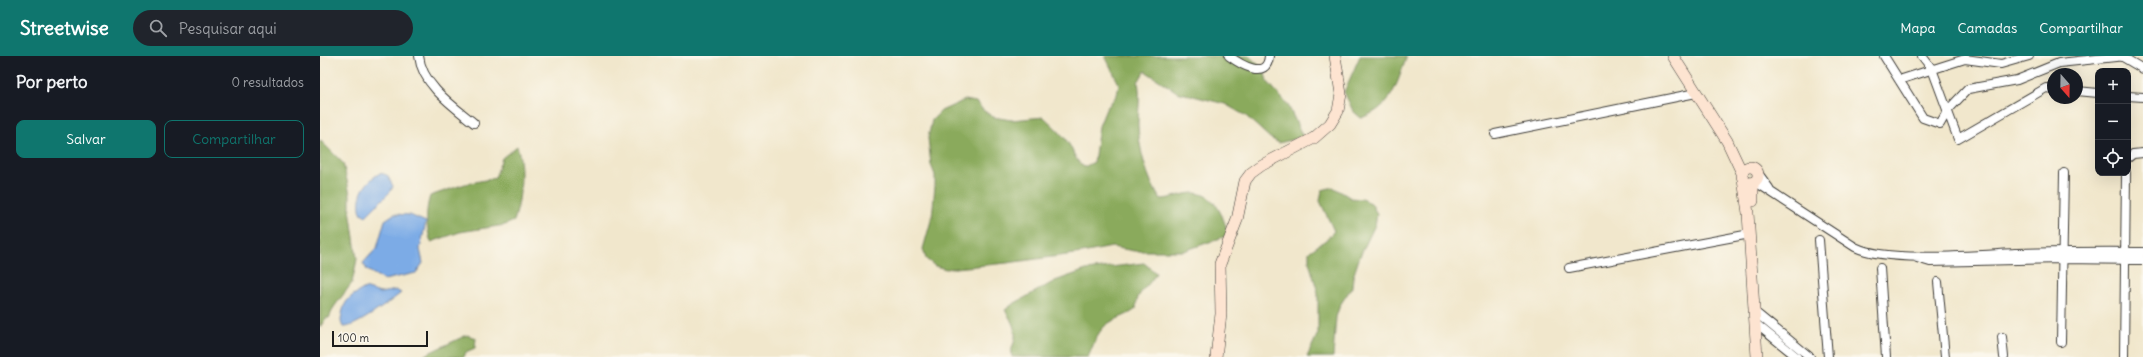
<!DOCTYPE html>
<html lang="pt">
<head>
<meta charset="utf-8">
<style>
	:root { --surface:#171b24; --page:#20242c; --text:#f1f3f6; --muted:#9ea1a6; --line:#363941; --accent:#0f766e }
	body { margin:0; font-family:Delius,sans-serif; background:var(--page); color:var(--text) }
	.controls { position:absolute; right:12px; top:12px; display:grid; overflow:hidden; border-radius:8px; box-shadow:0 4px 16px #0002 }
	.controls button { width:36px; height:36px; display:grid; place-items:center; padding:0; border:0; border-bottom:1px solid var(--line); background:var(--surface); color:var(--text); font:20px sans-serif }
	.compass { position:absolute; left:1727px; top:12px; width:36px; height:36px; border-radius:50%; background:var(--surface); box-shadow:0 4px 16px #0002; rotate:160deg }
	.scale { position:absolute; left:12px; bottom:10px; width:96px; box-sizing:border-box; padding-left:4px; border:2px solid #1c1c1c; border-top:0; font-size:11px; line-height:14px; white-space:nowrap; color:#1c1c1c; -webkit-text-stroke:3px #fbf7ec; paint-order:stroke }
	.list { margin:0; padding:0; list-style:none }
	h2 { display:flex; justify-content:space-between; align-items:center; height:52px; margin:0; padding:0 16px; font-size:17px }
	h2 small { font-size:13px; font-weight:400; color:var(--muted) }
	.actions { display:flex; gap:8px; padding:12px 16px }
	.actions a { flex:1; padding:9px 0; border:1px solid var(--accent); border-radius:8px; text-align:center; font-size:14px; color:var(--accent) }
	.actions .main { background:var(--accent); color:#fff }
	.icon { flex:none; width:22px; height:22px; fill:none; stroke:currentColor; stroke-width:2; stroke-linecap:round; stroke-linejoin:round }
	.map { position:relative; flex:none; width:1823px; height:301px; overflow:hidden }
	header { display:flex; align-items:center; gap:24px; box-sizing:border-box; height:56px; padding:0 20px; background:var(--accent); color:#fff }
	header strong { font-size:19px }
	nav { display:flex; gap:22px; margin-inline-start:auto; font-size:14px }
	.search { width:280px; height:36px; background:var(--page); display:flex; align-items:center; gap:10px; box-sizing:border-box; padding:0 14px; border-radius:22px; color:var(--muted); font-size:15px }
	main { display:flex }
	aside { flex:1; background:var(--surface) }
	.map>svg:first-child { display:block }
	.forest { fill:#8aaa5c; stroke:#53633c }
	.water { fill:#7cabe6; stroke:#4c6481 }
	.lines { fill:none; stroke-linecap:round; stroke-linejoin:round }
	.street-casing { stroke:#3c3a36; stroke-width:10 }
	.secondary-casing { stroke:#3c3a36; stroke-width:12 }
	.street { stroke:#fff; stroke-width:8 }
	.secondary { stroke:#fde4d1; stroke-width:11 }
</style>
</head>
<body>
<header>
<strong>Streetwise</strong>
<div class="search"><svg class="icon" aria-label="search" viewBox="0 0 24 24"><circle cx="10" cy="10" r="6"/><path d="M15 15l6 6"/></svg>Pesquisar aqui</div>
<nav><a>Mapa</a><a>Camadas</a><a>Compartilhar</a></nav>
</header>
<main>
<aside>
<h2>Por perto<small>0 resultados</small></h2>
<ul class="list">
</ul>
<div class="actions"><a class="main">Salvar</a><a>Compartilhar</a></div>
</aside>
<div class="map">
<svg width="1823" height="301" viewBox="0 0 1823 301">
	<rect width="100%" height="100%" fill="#fbf7ec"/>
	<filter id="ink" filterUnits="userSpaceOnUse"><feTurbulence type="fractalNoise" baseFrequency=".025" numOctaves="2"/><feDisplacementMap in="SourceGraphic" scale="8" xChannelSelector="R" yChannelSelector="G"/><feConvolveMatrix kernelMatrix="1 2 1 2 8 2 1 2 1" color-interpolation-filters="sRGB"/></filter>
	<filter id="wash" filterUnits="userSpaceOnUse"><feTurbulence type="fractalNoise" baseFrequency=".012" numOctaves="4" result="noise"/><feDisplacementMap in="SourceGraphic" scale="16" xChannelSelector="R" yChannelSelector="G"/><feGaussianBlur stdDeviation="0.9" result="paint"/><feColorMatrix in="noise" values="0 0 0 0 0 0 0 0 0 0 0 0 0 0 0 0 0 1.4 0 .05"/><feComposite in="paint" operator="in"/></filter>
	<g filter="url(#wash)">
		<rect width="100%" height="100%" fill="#f1e7cc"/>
		<path class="forest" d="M 785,0 L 929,0 L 944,14 L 947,25 L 968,49 L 983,81 L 959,87 L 950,82 L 926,60 L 905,48 L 857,36 L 825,15 L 818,26 C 821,41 818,54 818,69 C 819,94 827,122 840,143 C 852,143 862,137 874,137 C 897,138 903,162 909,179 L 864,195 L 814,195 L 792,191 L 762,197 L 687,207 L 626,213 L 615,210 L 606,203 L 603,193 L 612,161 L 615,130 L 615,119 L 611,109 L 608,82 L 612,64 L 621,55 L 645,44 L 656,46 L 663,54 L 673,61 L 691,64 L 724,61 C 733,70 744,79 750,90 C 755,99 755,104 764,111 L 774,106 L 779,70 L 786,53 L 797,39 L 799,28 Z
			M 1040,0 L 1087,0 C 1076,29 1073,51 1041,62 L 1033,55 L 1024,36 Z
			M 0,84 L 23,107 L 30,138 L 30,153 L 37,203 L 32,227 L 14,251 L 9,262 L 6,262 L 0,271 Z
			M 197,90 C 204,109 201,145 194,165 L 185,169 L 140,176 L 111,186 C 106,171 105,155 110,140 L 145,128 L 175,122 L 182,102 Z
			M 1013,131 L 1031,142 L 1042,143 L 1051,147 L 1057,158 L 1055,169 L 1040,200 L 1033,221 L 1032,231 L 1020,249 L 1016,261 L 1013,301 L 987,301 L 998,277 L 998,237 L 989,206 L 989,196 L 1007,183 L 1014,175 L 1000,145 L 1002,134 Z
			M 824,207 L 836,217 C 828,233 816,234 816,253 C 806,261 794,262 785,270 C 776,278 773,291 768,301 L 692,301 C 690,293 694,289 695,282 C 696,272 690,262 685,254 L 693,248 L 735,225 L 766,214 Z
			M 147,279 L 156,282 L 155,292 L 146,296 L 144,301 L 100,301 Z"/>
		<path class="water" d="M 60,117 L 67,119 L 73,130 L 71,135 L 46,160 L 41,157 C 36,140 45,126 60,117 Z
			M 74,158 L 90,159 L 106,166 L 100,193 L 103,207 L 96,217 L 64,224 L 47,214 L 43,207 L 57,192 L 65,164 Z
			M 45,232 L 60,237 L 76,234 L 81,237 C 71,245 34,273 23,271 C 20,265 21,264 22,258 C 24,243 33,239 45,232 Z"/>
	</g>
	<g filter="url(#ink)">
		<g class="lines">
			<defs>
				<path id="street" d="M 99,0 C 102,29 133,50 154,67
					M 909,0 C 920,8 947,25 949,0
					M 1564,0 L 1603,62 L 1620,68 L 1628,54 L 1648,33 L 1697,24 L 1739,7 L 1805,0
					M 1602,0 L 1612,13 L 1638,83 L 1726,32 L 1733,33
					M 1801,0 L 1823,13
					M 1579,24 L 1645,3 L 1681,8 L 1709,0
					M 1757,35 L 1778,37
					M 1808,40 L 1823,41
					M 1175,78 L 1376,37
					M 1808,102 L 1813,98 L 1823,97
					M 1438,117 L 1449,132
					M 1434,125 L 1535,191 C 1567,207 1657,199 1695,197 C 1738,196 1780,195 1823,196
					M 1499,184 L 1508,301
					M 1597,202 L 1610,206 L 1743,203 L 1823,204
					M 1249,212 L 1430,178
					M 1560,212 L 1566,301
					M 1618,226 L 1625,301
					M 1435,256 L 1490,301
					M 1435,267 L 1477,301
					M 1682,281 L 1684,301
					M 1741,286 L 1744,117
					M 1804,301 L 1806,117"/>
				<path id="secondary" d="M 1353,0 L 1407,85 L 1422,117
					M1422 119a8 8 0 1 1 16 0a8 8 0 1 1-16 0Z
					M 1423,123 L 1428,157 L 1437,301
					M 1433,126 L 1433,145
					M 896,301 L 901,258 L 900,208 L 917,164 L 925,125 L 931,117 L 942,109 L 994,82 L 1010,68 L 1018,55 L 1021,38 L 1015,0"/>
			</defs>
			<use href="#street" class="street-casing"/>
			<use href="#secondary" class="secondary-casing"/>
			<use href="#street" class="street"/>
			<use href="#secondary" class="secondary"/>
		</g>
	</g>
</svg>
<div class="controls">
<button>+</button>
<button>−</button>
<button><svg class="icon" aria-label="locate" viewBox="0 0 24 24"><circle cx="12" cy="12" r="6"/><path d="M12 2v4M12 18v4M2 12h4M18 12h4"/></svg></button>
</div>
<svg class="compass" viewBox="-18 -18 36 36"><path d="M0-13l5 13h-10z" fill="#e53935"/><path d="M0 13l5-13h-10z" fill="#9ea1a6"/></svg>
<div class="scale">100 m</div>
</div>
</main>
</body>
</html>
